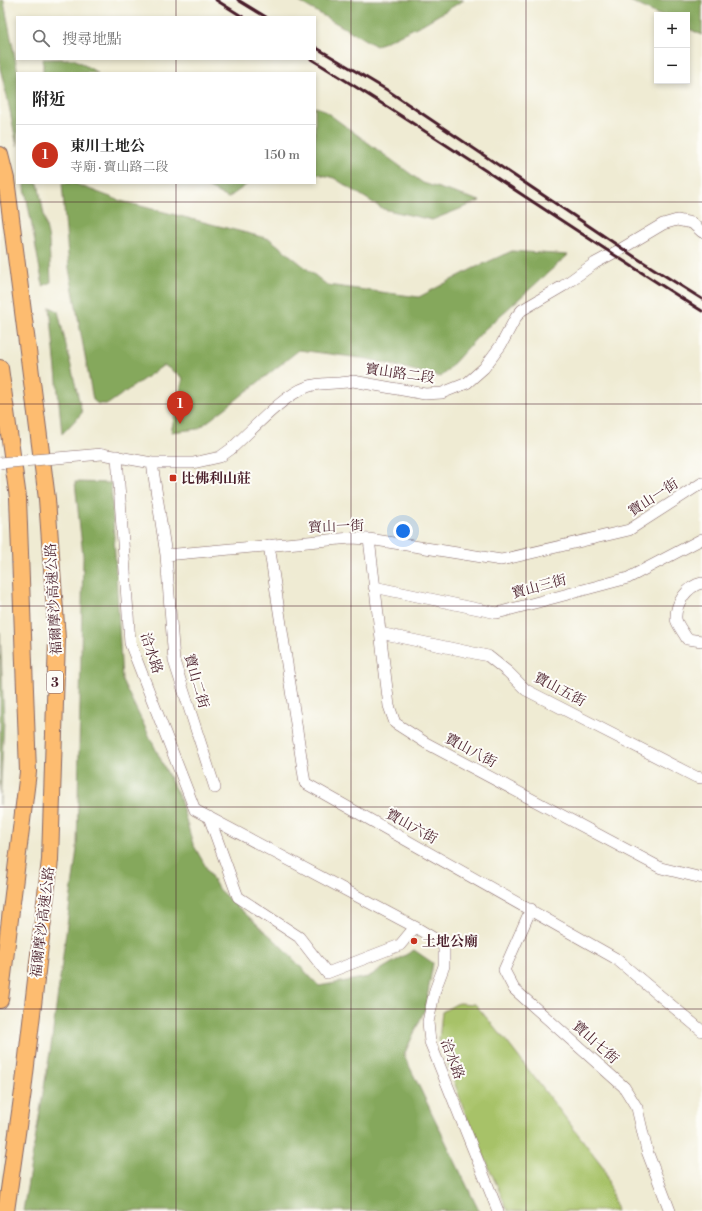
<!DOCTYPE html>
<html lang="zh-TW">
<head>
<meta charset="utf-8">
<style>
	:root { --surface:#fff; --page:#f6f6f6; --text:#222; --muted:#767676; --line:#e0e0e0; --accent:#c8321e }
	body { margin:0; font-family:"Libre Bodoni","Noto Serif TC",serif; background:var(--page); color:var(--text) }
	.controls { position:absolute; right:12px; top:12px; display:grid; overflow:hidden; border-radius:0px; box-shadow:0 2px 6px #0003 }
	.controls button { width:36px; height:36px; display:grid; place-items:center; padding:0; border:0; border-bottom:1px solid var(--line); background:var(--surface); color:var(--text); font:20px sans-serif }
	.you { position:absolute; left:403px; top:531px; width:14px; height:14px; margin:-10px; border:3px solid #fff; border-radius:50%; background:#1a73e8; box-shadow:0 0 0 6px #1a73e833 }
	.badge { display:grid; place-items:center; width:26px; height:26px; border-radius:50%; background:var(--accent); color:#fff; font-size:13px; font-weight:700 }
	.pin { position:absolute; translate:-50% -33px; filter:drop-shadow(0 1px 2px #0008) }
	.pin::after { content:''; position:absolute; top:21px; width:14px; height:12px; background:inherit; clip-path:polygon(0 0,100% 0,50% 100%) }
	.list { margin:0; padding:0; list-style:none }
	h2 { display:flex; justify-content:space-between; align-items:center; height:52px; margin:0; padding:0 16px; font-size:17px }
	h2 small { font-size:13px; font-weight:400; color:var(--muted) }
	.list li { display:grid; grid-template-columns:26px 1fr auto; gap:12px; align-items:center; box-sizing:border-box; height:60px; padding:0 16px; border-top:1px solid var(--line) }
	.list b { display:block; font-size:15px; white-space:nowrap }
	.list p { margin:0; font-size:13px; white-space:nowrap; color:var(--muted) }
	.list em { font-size:13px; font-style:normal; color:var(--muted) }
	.icon { flex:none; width:22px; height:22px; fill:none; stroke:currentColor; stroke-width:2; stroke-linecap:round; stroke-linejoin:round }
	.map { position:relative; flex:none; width:702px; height:1211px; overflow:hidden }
	.search { position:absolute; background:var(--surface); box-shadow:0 2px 6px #0003; left:16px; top:16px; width:300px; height:44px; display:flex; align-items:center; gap:10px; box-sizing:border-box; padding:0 14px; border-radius:0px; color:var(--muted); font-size:15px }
	.panel { position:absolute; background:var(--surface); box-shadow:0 2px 6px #0003; left:16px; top:72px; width:300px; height:112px; border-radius:0px }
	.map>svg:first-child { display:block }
	.green { fill:#a7c268; stroke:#78704a }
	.forest { fill:#85a85c; stroke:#686444 }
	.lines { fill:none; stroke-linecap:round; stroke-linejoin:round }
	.minor-casing { stroke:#846666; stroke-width:12 }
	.highway-casing { stroke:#846666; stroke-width:18 }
	.minor { stroke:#fff; stroke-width:11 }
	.highway { stroke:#fdbc6f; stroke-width:16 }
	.rail { stroke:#4a1f2b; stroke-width:3 }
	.minor-bridge-casing { stroke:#846666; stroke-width:12; stroke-linecap:butt }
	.minor-bridge { stroke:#fff; stroke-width:11 }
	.grid { fill:none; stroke:#4a1f2b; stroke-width:1; stroke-opacity:0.55 }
	.poi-dot { fill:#c8321e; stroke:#fdfcf7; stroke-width:1.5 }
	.labels { text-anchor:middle; stroke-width:4; stroke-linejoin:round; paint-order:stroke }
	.shield { fill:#fdfcf7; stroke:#806168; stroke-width:1 }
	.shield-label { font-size:13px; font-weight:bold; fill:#4a1f2b }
	.street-label { font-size:14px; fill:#4a1f2b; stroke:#fdfcf7 }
	.poi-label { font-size:14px; font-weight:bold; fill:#4a1f2b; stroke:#fdfcf7; text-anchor:start }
</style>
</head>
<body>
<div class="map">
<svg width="702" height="1211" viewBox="0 0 702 1211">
	<rect width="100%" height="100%" fill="#fdfcf7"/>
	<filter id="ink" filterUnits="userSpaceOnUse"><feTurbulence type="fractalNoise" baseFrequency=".025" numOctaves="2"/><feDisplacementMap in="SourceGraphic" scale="8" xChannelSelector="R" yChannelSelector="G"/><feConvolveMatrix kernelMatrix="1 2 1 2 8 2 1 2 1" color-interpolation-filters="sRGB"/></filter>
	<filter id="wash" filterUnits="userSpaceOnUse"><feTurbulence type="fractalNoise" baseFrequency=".012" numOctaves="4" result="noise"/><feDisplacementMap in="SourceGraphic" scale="16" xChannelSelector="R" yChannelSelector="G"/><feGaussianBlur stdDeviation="0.9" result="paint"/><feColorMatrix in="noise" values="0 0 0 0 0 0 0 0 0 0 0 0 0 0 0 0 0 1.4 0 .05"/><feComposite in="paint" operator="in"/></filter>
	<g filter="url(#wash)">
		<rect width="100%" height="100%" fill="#efebd3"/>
		<path class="green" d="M 458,1003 L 475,1004 L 507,1042 L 604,1168 L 617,1211 L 508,1211 L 466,1115 L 439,1040 L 442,1012 Z"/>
		<path class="forest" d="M 0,0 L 4,0 L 4,2 L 18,73 L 17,146 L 8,101 L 0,68 Z
			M 296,0 L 464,0 L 423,24 L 376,46 Z
			M 628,0 L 702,0 L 702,35 L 687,28 L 687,15 L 659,15 Z
			M 43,59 L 74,59 L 98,73 L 43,73 Z
			M 315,107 L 322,109 L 423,183 L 480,201 L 432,220 L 383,209 L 334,178 L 315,173 Z
			M 24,183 L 38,183 L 49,241 L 51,282 L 43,286 Z
			M 62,183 L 73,183 L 121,201 L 270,239 L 327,285 L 419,297 L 472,269 L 512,251 L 568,255 L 484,330 L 441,377 L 368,359 L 299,350 L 227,407 L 198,429 L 171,432 L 183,378 L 164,365 L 108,404 L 98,404 L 93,400 L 69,268 Z
			M 199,183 L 249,183 L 228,198 Z
			M 50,307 L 58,311 L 82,413 L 62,434 Z
			M 75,482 L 111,483 L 122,680 L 180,799 L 193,844 L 219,890 L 277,942 L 319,986 L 368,977 L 414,950 L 433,963 L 425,1009 L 404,1055 L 479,1211 L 23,1211 L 51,1046 L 77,849 L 83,556 Z
			M 0,632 L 4,720 L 0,805 Z"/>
	</g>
	<g filter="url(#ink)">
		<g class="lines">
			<defs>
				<path id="minor" d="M 102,454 L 152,463 L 193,463 L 220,457 L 231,449 C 250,432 283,395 307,387 C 321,381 338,385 353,381 L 425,394 L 442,393 L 467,383 L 484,368 L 501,345 L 516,317 L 522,310 L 563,286 L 595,263 L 621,249 L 663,224 L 677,220 L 692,223 L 702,232
					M 117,456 L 130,643 L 195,810 L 415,927 L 440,942 L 444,948 L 444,966 L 435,990 L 428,1022 L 430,1042 L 498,1211
					M 152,463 L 166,555 L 351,538 L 369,539 L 501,560 L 629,530 L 702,483
					M 369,539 L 389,706 L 395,723 L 426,743 L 661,868 L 702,878
					M 269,545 L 305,783 L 615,958 L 702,1031
					M 166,555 L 174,661 L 215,788
					M 702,583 C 687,586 675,604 676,619 C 677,625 684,633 687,639 L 702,641
					M 374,587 L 497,613 L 628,578 L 702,539
					M 380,633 L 488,656 L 508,672 L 526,690 L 696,777 L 702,778
					M 209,817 L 238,897 L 299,937 L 327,973 L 400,945 L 415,927
					M 531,909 L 504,970 L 514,989 L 624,1087 L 637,1108 L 647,1151 L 670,1211"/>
				<path id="highway" d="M 0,155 L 6,179 L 47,499 L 57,639 L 50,860 L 23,1091 L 6,1211
					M 0,368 L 18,498 L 28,772 L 0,1000"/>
			</defs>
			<use href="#minor" class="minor-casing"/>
			<use href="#highway" class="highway-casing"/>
			<use href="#minor" class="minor"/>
			<use href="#highway" class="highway"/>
			<path class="rail" d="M 216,0 L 243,17
				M 238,0 L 266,17
				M 315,47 L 387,90 L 635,257 L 702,299
				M 311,59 C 443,140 571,229 702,311"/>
			<defs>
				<path id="minor-bridge" d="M 0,463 L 102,454"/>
			</defs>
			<use href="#minor-bridge" class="minor-bridge-casing"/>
			<use href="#minor-bridge" class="minor-bridge"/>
		</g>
	</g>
	<path class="grid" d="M 176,0 L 176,17M 351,0 L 351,1211M 526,0 L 526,1211M 176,59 L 176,73M 176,183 L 176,1211M 0,202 L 702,202M 0,404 L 702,404M 0,606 L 702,606M 0,807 L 702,807M 0,1009 L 702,1009"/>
	<g class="poi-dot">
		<rect x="169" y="474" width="8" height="8" rx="2"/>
		<circle cx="414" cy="941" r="4"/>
	</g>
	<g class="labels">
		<rect class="shield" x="47" y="671" width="16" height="22" rx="3"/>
		<g class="shield-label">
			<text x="55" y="687">3</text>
		</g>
		<g class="street-label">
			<text transform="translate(400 373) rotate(8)" y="5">寶山路二段</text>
			<text transform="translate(653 497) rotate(-33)" y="5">寶山一街</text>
			<text transform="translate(336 526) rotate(-2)" y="5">寶山一街</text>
			<text transform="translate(539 586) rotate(-15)" y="5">寶山三街</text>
			<text transform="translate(53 599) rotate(-93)" y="5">福爾摩沙高速公路</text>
			<text transform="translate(152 653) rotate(72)" y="5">洽水路</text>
			<text transform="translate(197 681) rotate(74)" y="5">寶山二街</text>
			<text transform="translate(560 689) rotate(28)" y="5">寶山五街</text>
			<text transform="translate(471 750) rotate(28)" y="5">寶山八街</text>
			<text transform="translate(412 826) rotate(29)" y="5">寶山六街</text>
			<text transform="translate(42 922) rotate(-83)" y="5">福爾摩沙高速公路</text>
			<text transform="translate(596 1042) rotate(42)" y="5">寶山七街</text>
			<text transform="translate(453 1059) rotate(69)" y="5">洽水路</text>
		</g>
		<g class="poi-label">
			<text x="181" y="483">比佛利山莊</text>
			<text x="422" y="946">土地公廟</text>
		</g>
	</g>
</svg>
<div class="controls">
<button>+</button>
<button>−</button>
</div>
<div class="you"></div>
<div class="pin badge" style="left:180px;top:424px">1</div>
<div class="search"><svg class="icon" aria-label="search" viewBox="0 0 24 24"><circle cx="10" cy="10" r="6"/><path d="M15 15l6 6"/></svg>搜尋地點</div>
<section class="panel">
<h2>附近<small></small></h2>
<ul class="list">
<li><span class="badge">1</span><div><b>東川土地公</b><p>寺廟 · 寶山路二段</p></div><em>150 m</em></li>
</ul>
</section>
</div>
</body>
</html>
